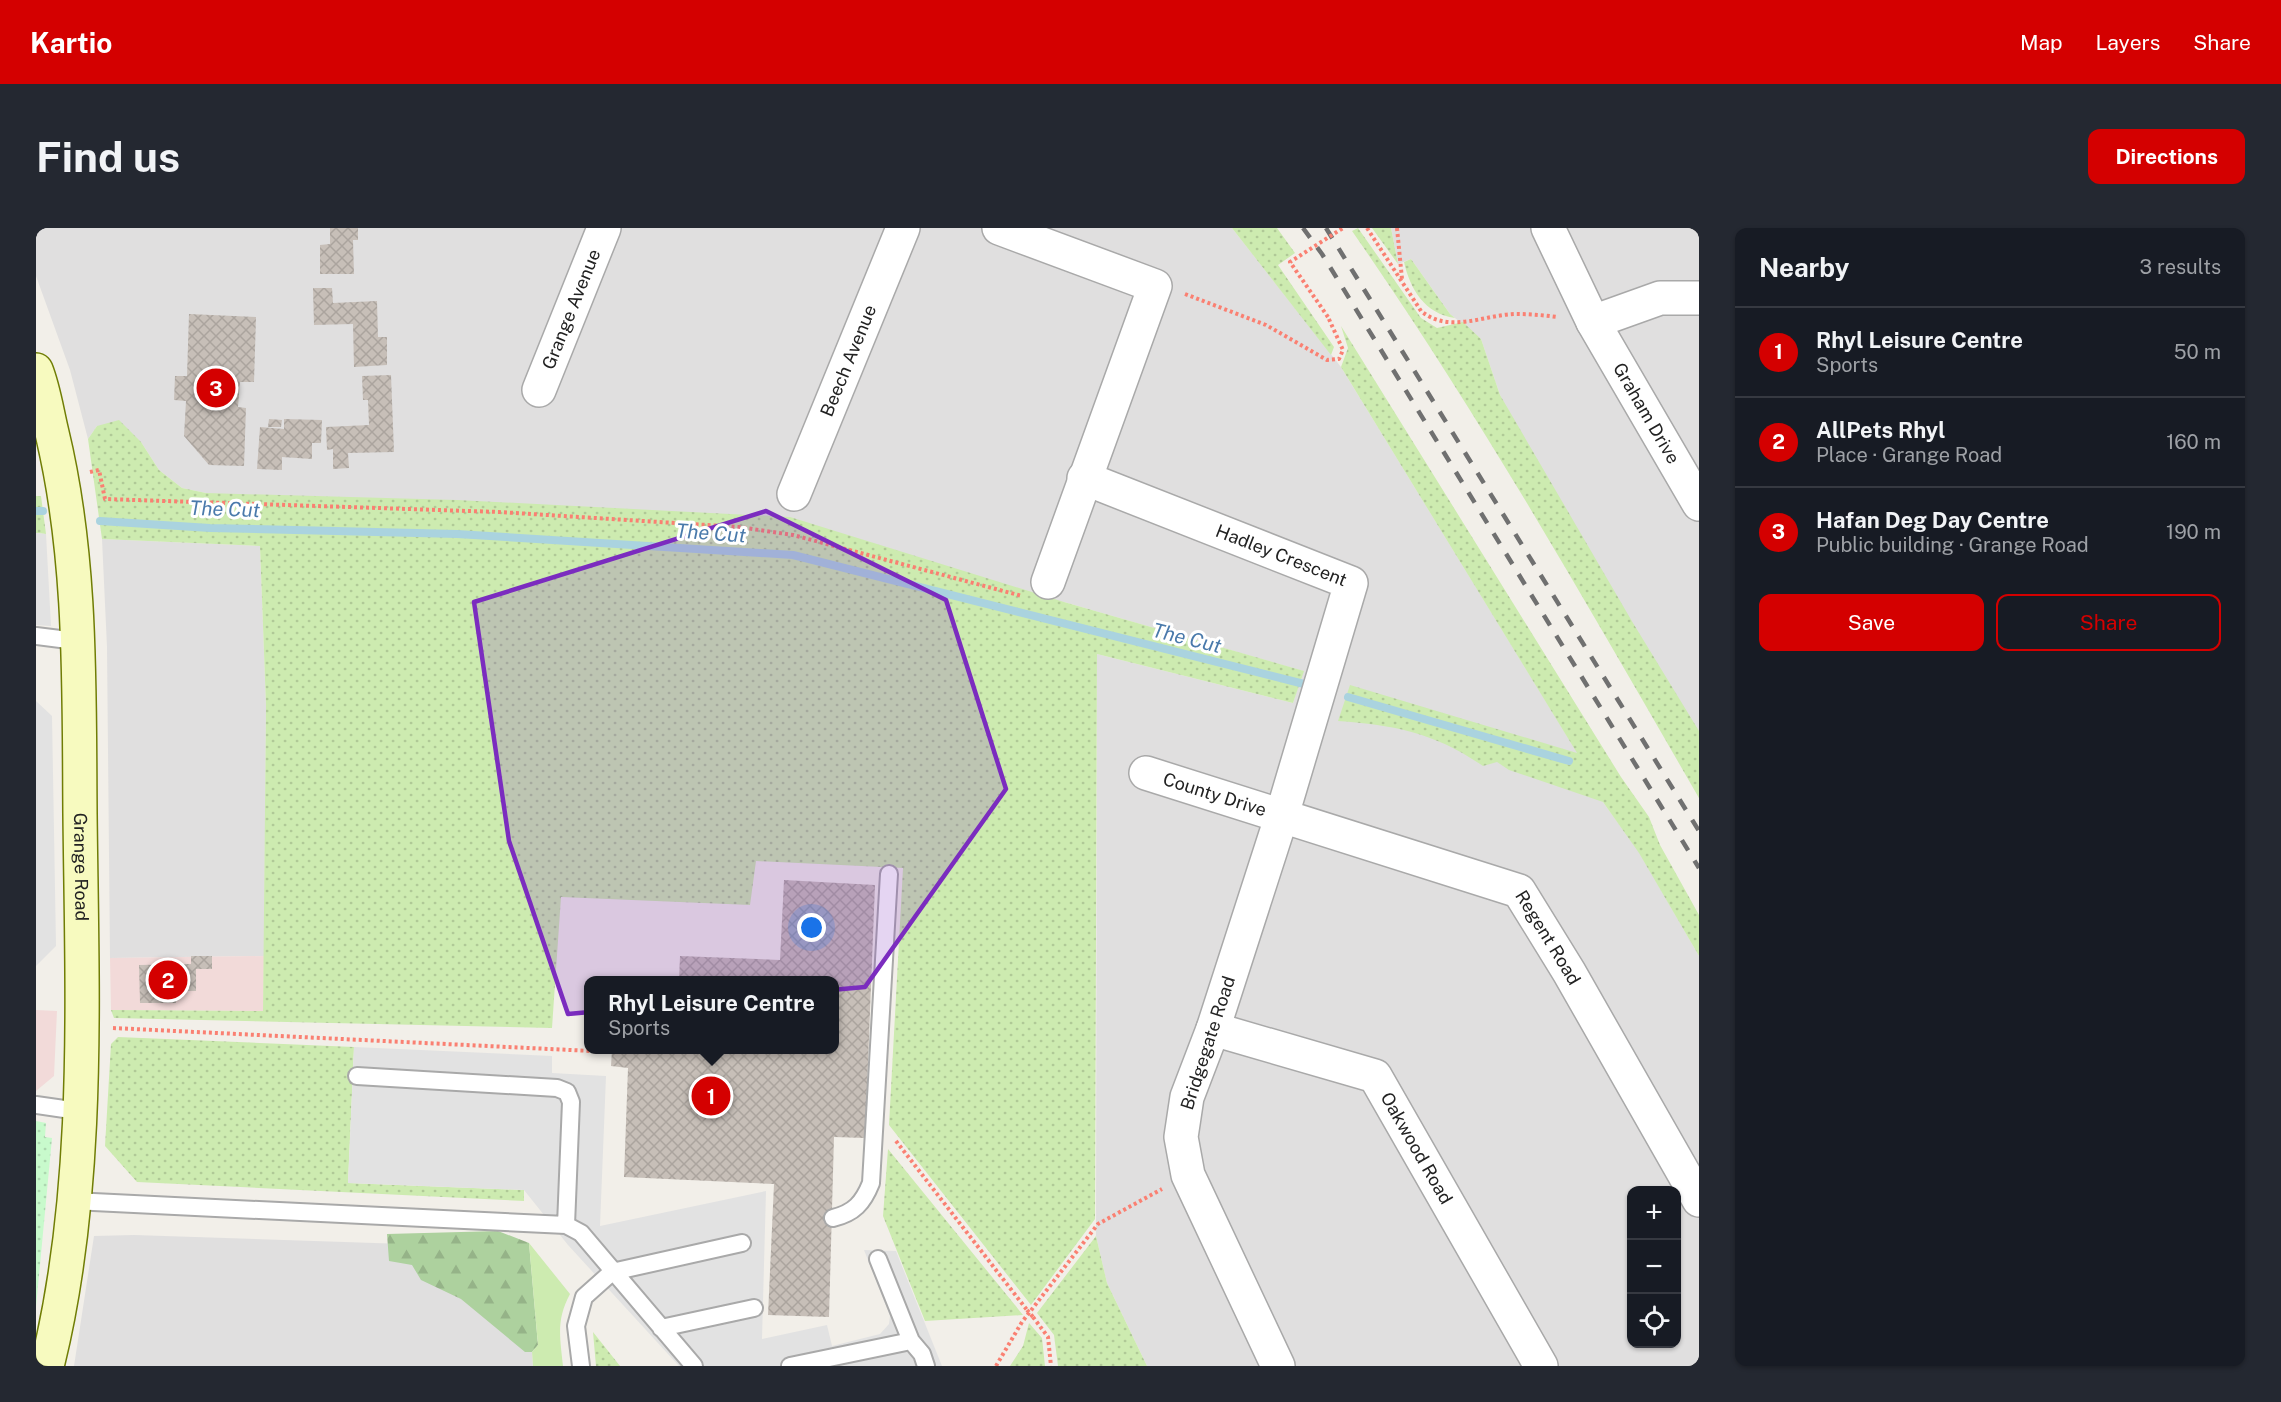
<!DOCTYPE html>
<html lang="en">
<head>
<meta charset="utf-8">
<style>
	:root { --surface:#171b24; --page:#242831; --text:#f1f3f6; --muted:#9ea1a6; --line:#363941; --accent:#d40000 }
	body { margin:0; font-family:"Public Sans",sans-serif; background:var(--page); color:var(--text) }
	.controls { position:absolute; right:18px; bottom:18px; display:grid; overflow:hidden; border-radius:12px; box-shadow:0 2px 4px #0004 }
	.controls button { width:54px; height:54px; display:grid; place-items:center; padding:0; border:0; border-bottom:2px solid var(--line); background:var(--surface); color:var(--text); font:30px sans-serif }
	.you { position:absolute; left:776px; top:700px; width:21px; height:21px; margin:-15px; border:4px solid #fff; border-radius:50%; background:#1a73e8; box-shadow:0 0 0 9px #1a73e833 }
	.badge { display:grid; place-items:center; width:39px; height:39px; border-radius:50%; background:var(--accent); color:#fff; font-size:20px; font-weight:700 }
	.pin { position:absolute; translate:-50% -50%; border:3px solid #fff; box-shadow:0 2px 6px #0006 }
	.popup { position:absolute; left:548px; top:748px; width:255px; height:78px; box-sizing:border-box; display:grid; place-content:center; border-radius:12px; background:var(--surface); filter:drop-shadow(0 2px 4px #0005); font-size:20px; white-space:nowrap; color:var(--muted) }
	.popup b { font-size:22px; color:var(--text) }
	.popup::after { content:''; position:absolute; left:50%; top:100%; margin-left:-12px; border:12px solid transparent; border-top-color:var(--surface) }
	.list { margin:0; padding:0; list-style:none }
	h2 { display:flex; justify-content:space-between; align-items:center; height:78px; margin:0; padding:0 24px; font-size:26px }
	h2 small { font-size:20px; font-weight:400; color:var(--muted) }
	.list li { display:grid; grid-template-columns:39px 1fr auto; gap:18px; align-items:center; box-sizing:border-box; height:90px; padding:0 24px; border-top:2px solid var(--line) }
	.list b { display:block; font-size:22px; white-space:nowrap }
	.list p { margin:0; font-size:20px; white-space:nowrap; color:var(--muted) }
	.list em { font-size:20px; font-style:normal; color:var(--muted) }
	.actions { display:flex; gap:12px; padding:18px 24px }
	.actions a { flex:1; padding:14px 0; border:2px solid var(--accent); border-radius:12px; text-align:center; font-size:21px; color:var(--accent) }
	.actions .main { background:var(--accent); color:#fff }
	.icon { flex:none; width:33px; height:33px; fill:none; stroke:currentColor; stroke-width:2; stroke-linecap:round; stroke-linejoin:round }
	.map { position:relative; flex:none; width:1663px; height:1138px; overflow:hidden; border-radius:12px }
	header { display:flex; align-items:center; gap:36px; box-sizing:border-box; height:84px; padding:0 30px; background:var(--accent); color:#fff }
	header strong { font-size:28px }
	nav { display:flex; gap:33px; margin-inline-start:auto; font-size:21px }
	.intro { display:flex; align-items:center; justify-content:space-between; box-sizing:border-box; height:144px; padding:0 36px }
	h1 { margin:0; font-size:42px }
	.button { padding:15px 27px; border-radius:12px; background:var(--accent); color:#fff; font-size:21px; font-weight:700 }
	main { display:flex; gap:36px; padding:0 36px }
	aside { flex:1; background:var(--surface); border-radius:12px; box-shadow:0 2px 4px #0004 }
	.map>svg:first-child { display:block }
	.residential { fill:#e0dfdf; fill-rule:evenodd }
	.commercial { fill:#f2dad9 }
	.grass { fill:url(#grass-dots) }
	.forest { fill:url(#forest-firs) }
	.park { fill:url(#park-dots) }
	.garden { fill:#cdebb0 }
	.parking { fill:#e2e2e2 }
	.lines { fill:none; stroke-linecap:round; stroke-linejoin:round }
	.stream { stroke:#aad3df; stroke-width:8 }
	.building { fill:url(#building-cross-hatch) }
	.lane-casing { stroke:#a9a9a9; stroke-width:20 }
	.street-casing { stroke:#a9a9a9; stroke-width:36 }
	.secondary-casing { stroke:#707d05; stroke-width:36 }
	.path { stroke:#fa8072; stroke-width:4; stroke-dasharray:3 3; stroke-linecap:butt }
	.lane { stroke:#fff; stroke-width:16 }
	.street { stroke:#fff; stroke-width:33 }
	.secondary { stroke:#f7fabf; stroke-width:33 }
	.rail { stroke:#707070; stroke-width:4.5; stroke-dasharray:12 12; stroke-linecap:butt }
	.path-bridge { stroke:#fa8072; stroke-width:4; stroke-dasharray:3 3; stroke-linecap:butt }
	.marked { fill:#7b2cbf; fill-opacity:0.2; stroke:#7b2cbf; stroke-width:4.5; stroke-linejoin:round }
	.labels { text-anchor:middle; stroke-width:6; stroke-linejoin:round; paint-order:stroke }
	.street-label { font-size:18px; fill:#222; stroke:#fff }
	.water-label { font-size:20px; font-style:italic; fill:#4a7aab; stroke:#fff }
</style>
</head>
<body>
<header>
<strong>Kartio</strong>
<nav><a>Map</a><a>Layers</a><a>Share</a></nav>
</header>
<div class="intro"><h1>Find us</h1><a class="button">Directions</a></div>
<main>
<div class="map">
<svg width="1663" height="1138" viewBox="0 0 1663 1138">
	<defs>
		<pattern id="grass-dots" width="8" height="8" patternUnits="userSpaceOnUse" patternTransform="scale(1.5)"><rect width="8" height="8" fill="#cdebb0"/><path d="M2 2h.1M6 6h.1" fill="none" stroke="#b0c997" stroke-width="1.8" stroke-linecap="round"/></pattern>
		<pattern id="forest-firs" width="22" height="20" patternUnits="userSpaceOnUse" patternTransform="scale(1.5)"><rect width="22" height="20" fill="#add19e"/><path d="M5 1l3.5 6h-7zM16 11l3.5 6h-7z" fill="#95b388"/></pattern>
		<pattern id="park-dots" width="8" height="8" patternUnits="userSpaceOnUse" patternTransform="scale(1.5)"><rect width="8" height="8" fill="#c8facc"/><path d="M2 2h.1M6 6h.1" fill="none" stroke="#acd6af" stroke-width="1.8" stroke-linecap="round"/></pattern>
		<pattern id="building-cross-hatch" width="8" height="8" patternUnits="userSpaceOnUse" patternTransform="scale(1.5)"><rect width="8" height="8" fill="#c7bfb8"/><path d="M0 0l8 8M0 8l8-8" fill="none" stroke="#aba49e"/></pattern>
	</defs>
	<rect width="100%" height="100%" fill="#f2efe9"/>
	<path class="residential" d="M 0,0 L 1196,0 L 1305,139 L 1542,526 L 1567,574 L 1603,624 L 1663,728 L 1663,1138 L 1111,1138 L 1071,1055 L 1060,1008 L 1061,426 L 1257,475 L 1267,443 L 1028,374 L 170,265 L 146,260 L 123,242 L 105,214 L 61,198 L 52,211 L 34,142 L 0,48 ZM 1596,962 L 1640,962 L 1640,1116 L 1596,1116 Z
		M 1355,0 L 1663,0 L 1663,570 L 1464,167 L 1445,111 L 1414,86 L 1375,31 L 1362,36 Z
		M 66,311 L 224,318 L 230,478 L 228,728 L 74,730 L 71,419 Z
		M 98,1007 L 488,1020 L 497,1138 L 38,1138 L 58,1008 Z"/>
	<path class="commercial" d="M 228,728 L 227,783 L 75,782 L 74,730 Z
		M 0,782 L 21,783 L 18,848 L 0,863 Z"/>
	<path class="grass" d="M 1196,0 L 1241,0 L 1259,25 L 1242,37 L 1298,119 L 1295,127 Z
		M 1322,0 L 1385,90 L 1401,100 L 1427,94 L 1445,111 L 1464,167 L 1597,395 L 1663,503 L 1663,570 C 1552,378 1443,185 1316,3 Z
		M 1336,0 L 1355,0 L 1362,36 Z
		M 1375,31 L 1414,86 L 1419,90 C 1389,86 1374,61 1368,34 Z
		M 1305,98 L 1585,549 L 1613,589 L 1624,617 L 1663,687 L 1663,728 L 1603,625 L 1567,574 L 1473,542 L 1461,534 L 1447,538 C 1399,505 1359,497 1302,493 L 1314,457 L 1541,525 L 1305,139 L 1312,120 Z
		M 83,192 L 105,214 L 123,242 L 146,260 L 170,265 L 421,272 L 754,289 L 1028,374 L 1268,443 L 1257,475 L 1061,426 L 1059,991 L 995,1077 L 853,897 L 867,640 L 720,633 L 714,677 L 525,669 L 516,800 L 78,790 L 75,782 L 227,783 L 230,478 L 224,318 L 66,311 L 52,211 L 61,198 Z
		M 0,268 L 5,268 L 10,306 L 0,305 Z
		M 82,809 L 318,819 L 312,955 L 488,962 L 488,973 L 101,954 L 69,918 L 75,816 Z
		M 852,921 L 987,1087 L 889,1093 L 847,988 Z
		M 1060,1008 L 1071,1055 L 1111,1138 L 1022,1138 L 1018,1107 L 1001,1085 Z
		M 993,1095 L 1006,1110 L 1009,1138 L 974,1138 L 987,1118 Z
		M 557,1104 L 584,1138 L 560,1138 Z"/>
	<path class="forest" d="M 462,1003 L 493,1015 L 502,1117 L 496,1124 L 489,1124 L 425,1071 L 385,1052 L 376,1037 L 353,1033 L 351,1006 Z"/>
	<path class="park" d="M 0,893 L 10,895 L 9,909 L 16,910 L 0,1079 Z"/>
	<path class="garden" d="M 493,1015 L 534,1066 C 520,1092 524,1109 527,1138 L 497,1138 L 496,1124 L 502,1117 Z"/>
	<path class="parking" d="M 0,305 L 10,306 L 15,398 L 0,397 Z
		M 0,473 L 16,488 L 20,718 L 0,738 L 0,742 Z
		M 318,819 L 516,828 L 516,845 L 570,848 L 564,998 L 730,963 L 726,1111 L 791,1097 L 796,1118 L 844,1106 L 853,1096 L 854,1088 L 828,1022 L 860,1023 L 906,1138 L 643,1138 L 532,1017 L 488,962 L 312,955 Z"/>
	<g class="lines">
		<path class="stream" d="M 0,283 L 7,283
			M 64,293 L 174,300 L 421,306 L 757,327 L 1268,456
			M 1312,469 L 1533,533"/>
	</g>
	<path class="building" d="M 294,0 L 322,0 L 322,12 L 317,12 L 318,46 L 284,46 L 284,17 L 294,16 Z
		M 277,60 L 296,60 L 297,75 L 341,73 L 342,109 L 351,109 L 351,137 L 318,139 L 317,96 L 278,97 Z
		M 153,86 L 220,89 L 218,154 L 204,154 L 202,179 L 210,180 L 208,238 L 173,237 L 148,208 L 150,173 L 138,172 L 139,148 L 151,148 Z
		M 355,147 L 358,224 L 312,225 L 313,240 L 297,241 L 297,221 L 291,222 L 290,199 L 333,197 L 332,172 L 327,172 L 326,148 Z
		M 233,191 L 246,192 L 245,199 L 232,199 Z
		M 248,191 L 286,192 L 285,215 L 276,215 L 276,231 L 246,229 L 246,242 L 221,241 L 224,199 L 248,201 Z
		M 748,652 L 839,657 L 829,910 L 798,909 L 793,1089 L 732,1087 L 738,956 L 588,949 L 592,840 L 575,838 L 576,822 L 798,822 L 798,752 L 643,752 L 644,728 L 744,732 Z
		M 155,728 L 176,728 L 176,741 L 160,741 L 160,763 L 140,763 L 140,775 L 104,775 L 103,737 L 155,736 Z"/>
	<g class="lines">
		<defs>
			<path id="lane" d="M 0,408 L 40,413
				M 321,848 L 521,860 L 531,864 L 535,874 L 530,997
				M 0,877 L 42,883
				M 37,973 L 530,997 L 545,1005 L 658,1138
				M 797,990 C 818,985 827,975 835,955 L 853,646
				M 842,1031 L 875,1113
				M 625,1100 L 718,1080
				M 545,1138 L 540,1098 L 548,1069 L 576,1044 L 706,1015
				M 754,1138 L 875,1113 L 886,1126 L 890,1138"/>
			<g id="street">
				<path d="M 963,0 L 1119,58 L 1012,354"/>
				<path id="s1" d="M 1512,0 L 1557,94 L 1663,276"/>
				<path d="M 1557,94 L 1624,70 L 1663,70"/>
				<path id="s2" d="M 503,162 L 568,0"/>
				<path id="s3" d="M 1048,250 L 1315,355 L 1246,587 L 1177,801 L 1151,869 L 1145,909 L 1152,947 L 1242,1138"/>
				<path id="s4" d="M 758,266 L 867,0"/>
				<path id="s5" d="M 1110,545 L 1483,663 L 1533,744 L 1663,972"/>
				<path id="s6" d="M 1177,801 L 1339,848 L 1505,1138"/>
			</g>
			<g id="secondary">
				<path id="s7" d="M 0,142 C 8,162 11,185 16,205 C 46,329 43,460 44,586 C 46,767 55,962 11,1138"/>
			</g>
		</defs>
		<use href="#lane" class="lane-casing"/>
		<use href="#street" class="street-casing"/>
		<use href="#secondary" class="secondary-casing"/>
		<path class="path" d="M 1331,0 L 1385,83 C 1413,106 1447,87 1479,86 C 1493,86 1507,87 1521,89
			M 1361,0 L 1366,51
			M 1149,66 L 1230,97 L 1291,132 L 1303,131 L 1307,122 L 1292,89
			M 54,244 L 63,242 L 69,271 L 463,284 L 703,299 L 757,307 L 986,368
			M 77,800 L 576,824
			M 860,913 L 991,1082
			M 997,1089 L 1012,1109 L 1015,1138
			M 960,1138 L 986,1094 L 1062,996 L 1126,961"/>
		<use href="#lane" class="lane"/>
		<use href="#street" class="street"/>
		<use href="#secondary" class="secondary"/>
		<path class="rail" d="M 1267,0 L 1286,26 L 1663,640
			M 1290,0 L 1663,603"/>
		<path class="path-bridge" d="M 1292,89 L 1254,34 L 1307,0
			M 991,1082 L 997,1089"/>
	</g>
	<path class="marked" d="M 730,283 L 910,372 L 970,561 L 829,759 L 532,786 L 473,613 L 438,374 Z"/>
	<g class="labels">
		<g class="street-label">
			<text dy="6" stroke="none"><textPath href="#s2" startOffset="87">Grange Avenue</textPath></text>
			<text dy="6" stroke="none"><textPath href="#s4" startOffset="144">Beech Avenue</textPath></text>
			<text dy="6" stroke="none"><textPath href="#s1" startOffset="210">Graham Drive</textPath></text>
			<text dy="6" stroke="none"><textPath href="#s3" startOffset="212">Hadley Crescent</textPath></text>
			<text dy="6" stroke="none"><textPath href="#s5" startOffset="72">County Drive</textPath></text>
			<text dy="6" stroke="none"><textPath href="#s7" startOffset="501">Grange Road</textPath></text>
			<text dy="6" stroke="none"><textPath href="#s5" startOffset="446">Regent Road</textPath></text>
			<text transform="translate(1172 815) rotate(-72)" y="6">Bridgegate Road</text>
			<text dy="6" stroke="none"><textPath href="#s6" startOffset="252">Oakwood Road</textPath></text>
		</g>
		<g class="water-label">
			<text transform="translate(189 281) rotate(2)" y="7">The Cut</text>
			<text transform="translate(675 305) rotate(4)" y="7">The Cut</text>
			<text transform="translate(1151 410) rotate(14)" y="7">The Cut</text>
		</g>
	</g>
</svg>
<div class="controls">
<button>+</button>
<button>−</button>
<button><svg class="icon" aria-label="locate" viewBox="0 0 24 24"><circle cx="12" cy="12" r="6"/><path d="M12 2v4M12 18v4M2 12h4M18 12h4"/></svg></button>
</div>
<div class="you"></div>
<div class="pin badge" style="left:675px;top:868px">1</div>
<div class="popup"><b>Rhyl Leisure Centre</b>Sports</div>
<div class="pin badge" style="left:132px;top:752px">2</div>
<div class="pin badge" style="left:180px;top:160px">3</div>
</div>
<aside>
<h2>Nearby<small>3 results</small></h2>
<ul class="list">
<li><span class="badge">1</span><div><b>Rhyl Leisure Centre</b><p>Sports</p></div><em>50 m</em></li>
<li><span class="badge">2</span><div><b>AllPets Rhyl</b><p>Place · Grange Road</p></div><em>160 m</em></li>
<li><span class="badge">3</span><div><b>Hafan Deg Day Centre</b><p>Public building · Grange Road</p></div><em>190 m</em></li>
</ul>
<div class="actions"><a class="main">Save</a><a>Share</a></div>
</aside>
</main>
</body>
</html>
